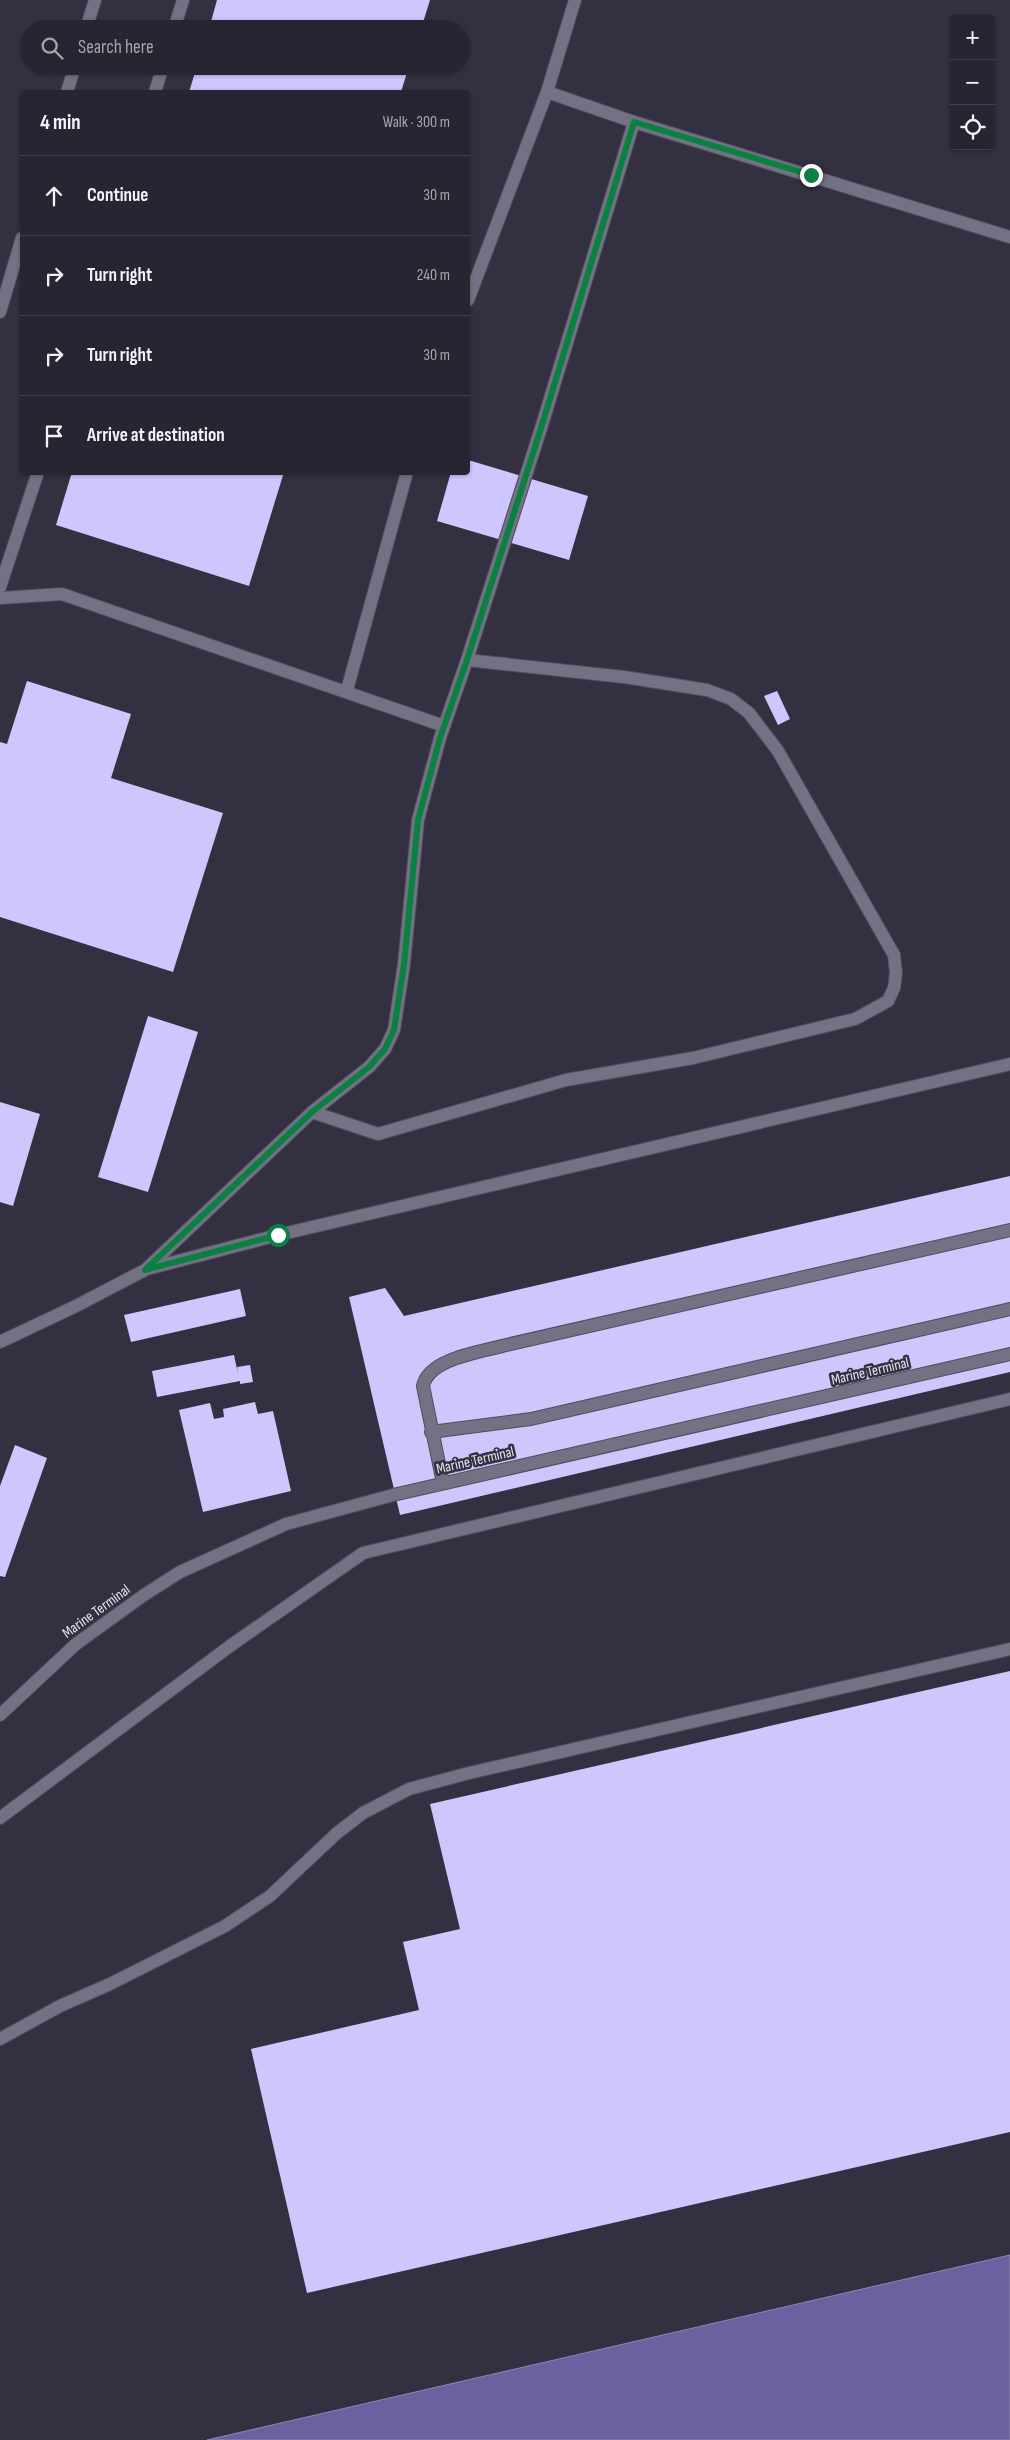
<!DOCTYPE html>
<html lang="en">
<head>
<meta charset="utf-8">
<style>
	:root { --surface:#262531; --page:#32313d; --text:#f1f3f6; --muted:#a4a5ab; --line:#42424d }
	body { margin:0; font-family:"Sofia Sans Condensed",sans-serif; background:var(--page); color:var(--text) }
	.controls { position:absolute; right:15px; top:15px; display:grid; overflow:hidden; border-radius:5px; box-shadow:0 1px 4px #0004 }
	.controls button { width:45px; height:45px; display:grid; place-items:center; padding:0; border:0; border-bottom:1px solid var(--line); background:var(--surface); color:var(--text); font:25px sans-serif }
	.stop { position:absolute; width:15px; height:15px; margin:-11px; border:4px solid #0b8043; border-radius:50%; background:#fff }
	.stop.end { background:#0b8043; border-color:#fff; box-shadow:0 1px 5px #0008 }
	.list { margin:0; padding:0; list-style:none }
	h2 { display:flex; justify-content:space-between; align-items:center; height:65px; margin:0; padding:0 20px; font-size:21px }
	h2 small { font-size:16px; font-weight:400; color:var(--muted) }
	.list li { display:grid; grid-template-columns:32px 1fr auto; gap:15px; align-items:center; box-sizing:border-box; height:80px; padding:0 20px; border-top:1px solid var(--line) }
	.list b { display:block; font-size:19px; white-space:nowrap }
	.list em { font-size:16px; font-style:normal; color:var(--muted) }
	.icon { flex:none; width:28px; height:28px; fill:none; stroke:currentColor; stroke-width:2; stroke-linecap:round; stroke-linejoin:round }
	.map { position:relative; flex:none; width:1010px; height:2440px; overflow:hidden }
	.search { position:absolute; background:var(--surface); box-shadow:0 1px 4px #0004; left:20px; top:20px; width:450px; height:55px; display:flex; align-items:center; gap:12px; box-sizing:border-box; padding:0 18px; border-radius:28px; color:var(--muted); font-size:19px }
	.panel { position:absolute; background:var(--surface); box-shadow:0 1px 4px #0004; left:20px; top:90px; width:450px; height:385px; border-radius:5px }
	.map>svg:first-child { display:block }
	.water { fill:#6b619e; stroke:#8f88b6 }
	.building { fill:#cec7fe }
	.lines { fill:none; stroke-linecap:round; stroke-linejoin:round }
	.service-casing { stroke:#4f4e5b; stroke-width:14 }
	.minor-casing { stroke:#4f4e5b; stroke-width:14 }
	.service { stroke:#737184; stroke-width:12 }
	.minor { stroke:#737184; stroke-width:12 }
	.route { stroke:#0b8043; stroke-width:6 }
	.labels { text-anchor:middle; stroke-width:5; stroke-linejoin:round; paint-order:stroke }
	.street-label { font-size:15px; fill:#e4e3ed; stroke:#333141 }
</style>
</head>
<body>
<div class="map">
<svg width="1010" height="2440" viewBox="0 0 1010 2440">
	<rect width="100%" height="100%" fill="#333141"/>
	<path class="water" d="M 1010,2255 L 1010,2440 L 207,2440 Z"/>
	<path class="building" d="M 217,0 L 430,0 L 421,29 L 209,29 Z
		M 197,66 L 409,66 L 401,92 L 189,92 Z
		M 468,460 L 588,496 L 569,560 L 437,521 L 451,472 L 468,472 Z
		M 72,472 L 284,472 L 249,586 L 56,525 Z
		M 27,681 L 131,714 L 111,778 L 223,813 L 173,972 L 0,917 L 0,742 L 7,744 Z
		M 777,691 L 790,719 L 778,725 L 764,696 Z
		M 148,1016 L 198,1032 L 148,1192 L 98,1177 Z
		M 0,1102 L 40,1114 L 13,1206 L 0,1202 Z
		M 1010,1176 L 1010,1372 L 400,1515 L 349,1297 L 385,1288 L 404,1316 Z
		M 240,1289 L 246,1316 L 131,1342 L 124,1315 Z
		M 234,1355 L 238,1374 L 237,1367 L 250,1365 L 253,1382 L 240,1384 L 240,1381 L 157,1397 L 152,1371 Z
		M 255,1402 L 258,1414 L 273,1411 L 291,1491 L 203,1512 L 179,1410 L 210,1403 L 214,1419 L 224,1417 L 223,1409 Z
		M 15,1445 L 47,1458 L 5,1577 L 0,1576 L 0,1486 Z
		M 1010,1671 L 1010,2132 L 307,2293 L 251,2049 L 419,2010 L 403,1942 L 460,1929 L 430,1804 Z"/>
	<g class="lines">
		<defs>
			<path id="service" d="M 547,92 L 634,122 L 1010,237
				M 468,300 L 547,92 L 575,0
				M 0,598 L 62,594 L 444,726
				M 347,690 L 407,472
				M 312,1112 L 378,1134 L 566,1080 L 693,1058 L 855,1019 L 888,1001 L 894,988 L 896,973 L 894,955 L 778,751 L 749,713 L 731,699 L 707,690 L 624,677 L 467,660
				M 147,1269 L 278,1235 L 1010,1064
				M 0,1342 L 74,1307 L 145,1270 L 312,1112 L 369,1067 L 385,1049 L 394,1030 L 404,964 L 418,820 L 440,738 L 467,660 L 542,425 L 634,122
				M 431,1432 L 531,1419 L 1010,1309
				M 443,1483 L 423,1386 C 429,1358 481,1352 506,1345 L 1010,1230
				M 0,1715 L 76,1644 L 144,1595 L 180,1572 L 286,1524 L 393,1495 L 1010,1354
				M 0,1818 L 230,1646 L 363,1553 L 1010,1399
				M 0,2039 L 60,2006 L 110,1984 L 225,1926 L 270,1896 L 337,1833 L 363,1813 L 409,1789 L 469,1773 L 1010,1649"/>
			<path id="minor" d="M 86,29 L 95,0
				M 174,29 L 183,0
				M 67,92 L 75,66
				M 155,92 L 163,66
				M 0,312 L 22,238
				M 0,587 L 38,472"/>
		</defs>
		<use href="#service" class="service-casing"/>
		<use href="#minor" class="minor-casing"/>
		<use href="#service" class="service"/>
		<use href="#minor" class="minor"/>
	</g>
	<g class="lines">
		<path class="route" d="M 278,1235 L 145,1270 L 312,1112 L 369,1067 L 385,1049 L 394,1030 L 404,964 L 418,820 L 440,738 L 467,660 L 542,425 L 634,122 L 811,175"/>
	</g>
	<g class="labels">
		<g class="street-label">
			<text transform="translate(870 1371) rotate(-13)" y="5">Marine Terminal</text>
			<text transform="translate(475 1460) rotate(-13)" y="5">Marine Terminal</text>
			<text transform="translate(96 1611) rotate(-36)" y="5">Marine Terminal</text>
		</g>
	</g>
</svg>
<div class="controls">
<button>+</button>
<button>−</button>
<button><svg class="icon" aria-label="locate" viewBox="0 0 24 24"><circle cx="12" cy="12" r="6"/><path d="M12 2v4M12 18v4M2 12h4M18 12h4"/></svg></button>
</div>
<div class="stop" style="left:278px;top:1235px"></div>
<div class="stop end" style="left:811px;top:175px"></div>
<div class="search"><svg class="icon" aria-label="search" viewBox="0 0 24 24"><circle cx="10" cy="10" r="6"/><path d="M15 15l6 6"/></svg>Search here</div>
<section class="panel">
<h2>4 min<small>Walk · 300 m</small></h2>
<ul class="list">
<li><svg class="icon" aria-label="ahead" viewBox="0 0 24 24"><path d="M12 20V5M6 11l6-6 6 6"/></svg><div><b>Continue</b></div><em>30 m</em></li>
<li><svg class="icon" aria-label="right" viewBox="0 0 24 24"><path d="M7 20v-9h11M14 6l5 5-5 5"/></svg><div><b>Turn right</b></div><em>240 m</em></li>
<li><svg class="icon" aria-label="right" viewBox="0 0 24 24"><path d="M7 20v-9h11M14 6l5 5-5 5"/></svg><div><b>Turn right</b></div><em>30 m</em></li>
<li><svg class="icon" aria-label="arrive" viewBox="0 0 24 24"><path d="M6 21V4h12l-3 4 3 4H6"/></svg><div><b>Arrive at destination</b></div></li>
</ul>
</section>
</div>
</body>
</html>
